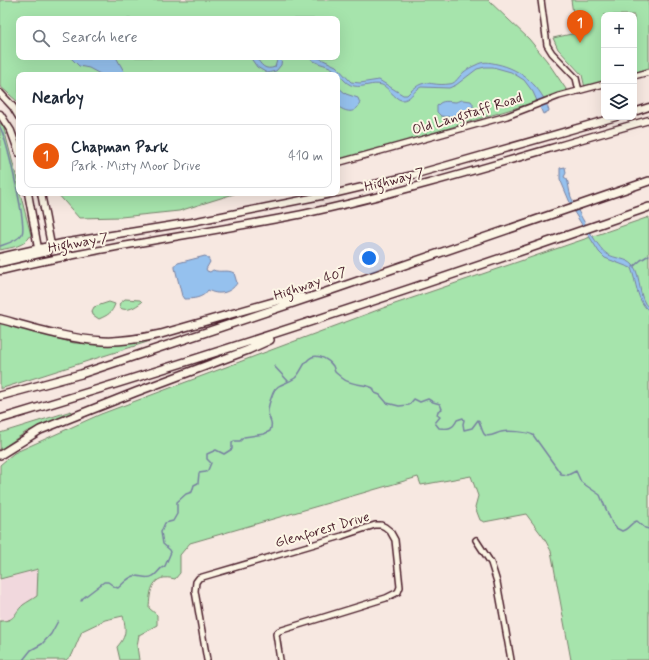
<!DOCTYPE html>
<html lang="en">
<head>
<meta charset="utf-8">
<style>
	:root { --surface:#fff; --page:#f6f6f7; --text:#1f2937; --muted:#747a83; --line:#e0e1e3; --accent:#ea580c }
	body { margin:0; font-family:Mynerve,sans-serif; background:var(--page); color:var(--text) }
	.controls { position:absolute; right:12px; top:12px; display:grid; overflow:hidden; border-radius:8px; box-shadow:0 4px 16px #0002 }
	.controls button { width:36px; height:36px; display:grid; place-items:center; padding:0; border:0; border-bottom:1px solid var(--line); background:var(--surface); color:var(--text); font:20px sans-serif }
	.you { position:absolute; left:369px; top:258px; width:14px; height:14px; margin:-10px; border:3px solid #fff; border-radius:50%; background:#1a73e8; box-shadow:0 0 0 6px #1a73e833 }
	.badge { display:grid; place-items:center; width:26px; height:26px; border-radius:50%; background:var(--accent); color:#fff; font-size:13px; font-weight:700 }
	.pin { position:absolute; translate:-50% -33px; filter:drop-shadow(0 1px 2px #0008) }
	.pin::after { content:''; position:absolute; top:21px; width:14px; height:12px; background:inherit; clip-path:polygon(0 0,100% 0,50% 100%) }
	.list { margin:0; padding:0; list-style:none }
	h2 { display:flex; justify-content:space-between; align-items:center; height:52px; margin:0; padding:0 16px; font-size:17px }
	h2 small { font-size:13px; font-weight:400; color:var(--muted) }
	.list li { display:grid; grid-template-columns:26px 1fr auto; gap:12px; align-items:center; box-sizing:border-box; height:64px; margin:0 8px 8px; padding:0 8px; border:1px solid var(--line); border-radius:8px }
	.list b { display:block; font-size:15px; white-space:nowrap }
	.list p { margin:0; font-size:13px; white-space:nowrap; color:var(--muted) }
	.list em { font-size:13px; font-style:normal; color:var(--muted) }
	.icon { flex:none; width:22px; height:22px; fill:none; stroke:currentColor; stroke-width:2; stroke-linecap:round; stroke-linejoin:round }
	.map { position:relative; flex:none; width:649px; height:660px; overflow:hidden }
	.search { position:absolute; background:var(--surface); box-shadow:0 4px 16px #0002; left:16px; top:16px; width:324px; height:44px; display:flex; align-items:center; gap:10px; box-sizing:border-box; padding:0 14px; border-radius:8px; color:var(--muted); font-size:15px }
	.panel { position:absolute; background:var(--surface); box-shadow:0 4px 16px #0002; left:16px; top:72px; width:324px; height:124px; border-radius:8px }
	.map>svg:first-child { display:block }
	.built { fill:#f1d8dd }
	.green { fill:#a6e4ac; stroke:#78826c; fill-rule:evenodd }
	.water { fill:#95c1ee; stroke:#7780a0 }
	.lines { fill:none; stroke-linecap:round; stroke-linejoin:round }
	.stream { stroke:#7780a0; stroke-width:1.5 }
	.minor-casing { stroke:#4a1f2b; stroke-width:8 }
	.major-casing { stroke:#4a1f2b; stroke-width:9 }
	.highway-casing { stroke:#4a1f2b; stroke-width:10 }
	.minor { stroke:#fcf5e5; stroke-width:5 }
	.major { stroke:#fcf5e5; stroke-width:6 }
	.highway { stroke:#fcf5e5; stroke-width:7 }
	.labels { text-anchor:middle; stroke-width:4; stroke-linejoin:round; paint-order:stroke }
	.street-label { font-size:14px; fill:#4a1f2b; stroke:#fcf5e5 }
</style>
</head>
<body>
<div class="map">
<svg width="649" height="660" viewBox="0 0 649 660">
	<rect width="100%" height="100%" fill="#f7e8e1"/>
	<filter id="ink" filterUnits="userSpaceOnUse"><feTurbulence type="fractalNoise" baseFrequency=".025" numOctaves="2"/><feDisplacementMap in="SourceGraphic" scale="8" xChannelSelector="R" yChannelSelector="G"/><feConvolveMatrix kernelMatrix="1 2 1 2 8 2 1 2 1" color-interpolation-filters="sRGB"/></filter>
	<g filter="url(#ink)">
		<path class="built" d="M 38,569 L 38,596 L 23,606 L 12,619 L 8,621 L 0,621 L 0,580 Z"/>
		<path class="green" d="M 0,0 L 488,0 L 529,39 L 547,61 L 568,92 L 337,162 L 337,75 L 19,75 L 19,103 L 0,86 ZM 19,19 L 337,19 L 337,57 L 19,57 Z
			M 571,0 L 649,0 L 648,1 L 649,8 L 649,68 L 634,73 L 634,15 L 604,15 L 604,82 L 585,88 L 582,75 L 558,49 L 553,38 L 576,33 Z
			M 0,123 L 3,125 L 19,187 L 19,193 L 20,193 L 31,235 C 24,247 13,247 0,250 Z
			M 57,193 L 237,193 L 179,211 L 121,217 L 79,218 Z
			M 649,217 L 649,660 L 571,660 L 551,551 L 544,538 L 526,514 L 484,522 L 480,520 L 475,507 L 478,496 L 471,476 L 421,485 L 418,477 L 190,543 L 180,555 L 180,573 L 175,579 C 152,573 150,590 149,608 L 157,615 L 157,625 L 139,635 L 137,646 L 139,660 L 120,660 L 117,647 C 127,636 126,629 123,616 L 105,620 L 82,631 L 72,655 L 66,660 L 0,660 L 0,621 C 16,621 13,614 23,605 C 27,602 33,599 37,596 L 38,569 L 0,579 L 0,465 L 14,453 L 101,414 L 383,308 Z
			M 125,299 L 140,300 L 142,302 C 135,307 128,312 120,308 L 119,304 Z
			M 109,302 L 115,304 C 112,313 108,315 99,319 L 93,315 L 92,311 L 94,307 Z
			M 0,323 L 74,343 L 114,345 L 163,337 L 0,389 Z
			M 71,411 L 73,413 L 26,432 L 0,450 L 0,433 Z"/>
		<path class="water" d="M 70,57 L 116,57 L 126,75 L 102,75 L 89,68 L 79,66 Z
			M 250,57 L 256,57 C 261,65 265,71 275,67 L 278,57 L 282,57 L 281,65 L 276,71 L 267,73 L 257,67 Z
			M 310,57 L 317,57 L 336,66 L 351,82 L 360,83 L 379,80 L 403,95 L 407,95 C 426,75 428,87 449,84 C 455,84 457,79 461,75 C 464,71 471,67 476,65 C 483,61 489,62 497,64 C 521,69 542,87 549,111 L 543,114 L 533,92 L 524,80 L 511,72 L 493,67 L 485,67 L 477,69 L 456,85 L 449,88 L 421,87 C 414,90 410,101 401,100 C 394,98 389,88 382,85 C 372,82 364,88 354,86 C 344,84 341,74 333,69 C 327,64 313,64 310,57 Z
			M 337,86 L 346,94 L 358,98 L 360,103 C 355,115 346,112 337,106 Z
			M 463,100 L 471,101 L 473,104 L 473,109 C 463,115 452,118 441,116 L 437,112 L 437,106 C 442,99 449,102 456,102 C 458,101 461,100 463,100 Z
			M 565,167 L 566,173 L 564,177 L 567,179 C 569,185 569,191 571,197 C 577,209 597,248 607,254 C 615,259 627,258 633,265 C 642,277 637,298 649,308 L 649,311 C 636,300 637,283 631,268 L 605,258 L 599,252 L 574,212 L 560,179 L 560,168 Z
			M 205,256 L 208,258 L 210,262 L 206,269 L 207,271 L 210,272 L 213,270 C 220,273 227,269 234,273 L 237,283 C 231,293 218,296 208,290 C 203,298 194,299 184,299 L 182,296 L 175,268 L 175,265 L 178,263 Z"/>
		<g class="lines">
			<path class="stream" d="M 0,127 C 6,138 27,225 22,234 C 18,241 6,244 0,246
				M 633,267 L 641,260 L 649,255
				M 274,366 L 288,381
				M 81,601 L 83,598 L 104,582 L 108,582 L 115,587 L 118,588 C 123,584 127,578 134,576 C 140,575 147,580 153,576 C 158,574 158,569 165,566 L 171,552 L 170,550 L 163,544 L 161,532 L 165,523 L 173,521 L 177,514 L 177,502 L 186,494 L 192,492 L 194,485 L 198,483 L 199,473 L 206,472 L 208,470 L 211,463 L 207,459 L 207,454 L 216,450 L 224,454 L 232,449 L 232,443 L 234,441 L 240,441 L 244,437 L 264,434 L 270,431 C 274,421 268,419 268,411 C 268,406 271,398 273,393 C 277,383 287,384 295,378 C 302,372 303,361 312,357 C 319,354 329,360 333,366 C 334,368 334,370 335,372 C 337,374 340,376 342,378 C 351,386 363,383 373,388 L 375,393 L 380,395 L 387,403 L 399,406 L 409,405 L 414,399 L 420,402 L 428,399 L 433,402 L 440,404 L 442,409 L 438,411 L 437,415 L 440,417 L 435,423 L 439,428 C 448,429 453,429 457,420 L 463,418 L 464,420 L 463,424 L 464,430 L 472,428 L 478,420 C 481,424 482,433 485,435 C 490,438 496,433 501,432 C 507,430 528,432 533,435 L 561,474 L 568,475 L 576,471 L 581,482 L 600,495 L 612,523 L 616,528 L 622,531 C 629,529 631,522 637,521 L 645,528 L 649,529
				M 23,660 L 31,650 L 42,644 L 51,634 L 58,621"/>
			<defs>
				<path id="minor" d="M 541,0 L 547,45 L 552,53 L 576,78 L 579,91
					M 634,76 L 649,72
					M 337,163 L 507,116 L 559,96 L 604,84
					M 476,540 L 491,563 L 497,582 L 511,660
					M 207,660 L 195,591 L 196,582 L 199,578 L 342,536 L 375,525 L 381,525 L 385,527 L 390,531 L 395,540 L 400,587 L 398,592 L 386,598 L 279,631 L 276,634 L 280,660"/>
				<path id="major" d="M 0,93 L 13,107 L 19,117
					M 634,112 L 649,107
					M 0,114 L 11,131 L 19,153
					M 28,193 L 38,248 L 40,251
					M 337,193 L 413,175 L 616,117
					M 0,257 L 62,243 L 192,222 L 336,193
					M 0,263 L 48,252 L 51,245 L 41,193
					M 0,271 C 100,247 202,234 303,214 C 420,189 534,152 649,120"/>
				<path id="highway" d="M 0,319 C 33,328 68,339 103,341 C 121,342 143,338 161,334 L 280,300 L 302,297
					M 0,396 L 81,374 L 320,294 L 649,181
					M 0,419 C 218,354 434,282 649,207
					M 0,455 L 40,430 L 136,392 L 248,350 L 270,340"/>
			</defs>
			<use href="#minor" class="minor-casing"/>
			<use href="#major" class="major-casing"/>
			<use href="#highway" class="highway-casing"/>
			<use href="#minor" class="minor"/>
			<use href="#major" class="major"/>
			<use href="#highway" class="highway"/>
		</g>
	</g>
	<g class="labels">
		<g class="street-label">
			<text transform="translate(467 113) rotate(-17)" y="5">Old Langstaff Road</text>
			<text transform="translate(394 179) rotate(-14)" y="5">Highway 7</text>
			<text transform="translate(78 242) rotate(-10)" y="5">Highway 7</text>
			<text transform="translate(310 283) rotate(-19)" y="5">Highway 407</text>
			<text transform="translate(322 529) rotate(-16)" y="5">Glenforest Drive</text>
		</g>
	</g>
</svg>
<div class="controls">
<button>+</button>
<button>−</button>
<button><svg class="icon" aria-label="layers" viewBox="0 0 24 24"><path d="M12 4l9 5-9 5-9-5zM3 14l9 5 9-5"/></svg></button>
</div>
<div class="you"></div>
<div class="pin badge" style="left:580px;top:43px">1</div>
<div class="search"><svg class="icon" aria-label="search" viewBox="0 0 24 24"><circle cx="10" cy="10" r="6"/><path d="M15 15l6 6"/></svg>Search here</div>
<section class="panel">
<h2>Nearby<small></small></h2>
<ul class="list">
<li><span class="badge">1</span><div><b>Chapman Park</b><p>Park · Misty Moor Drive</p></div><em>410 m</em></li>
</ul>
</section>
</div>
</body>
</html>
